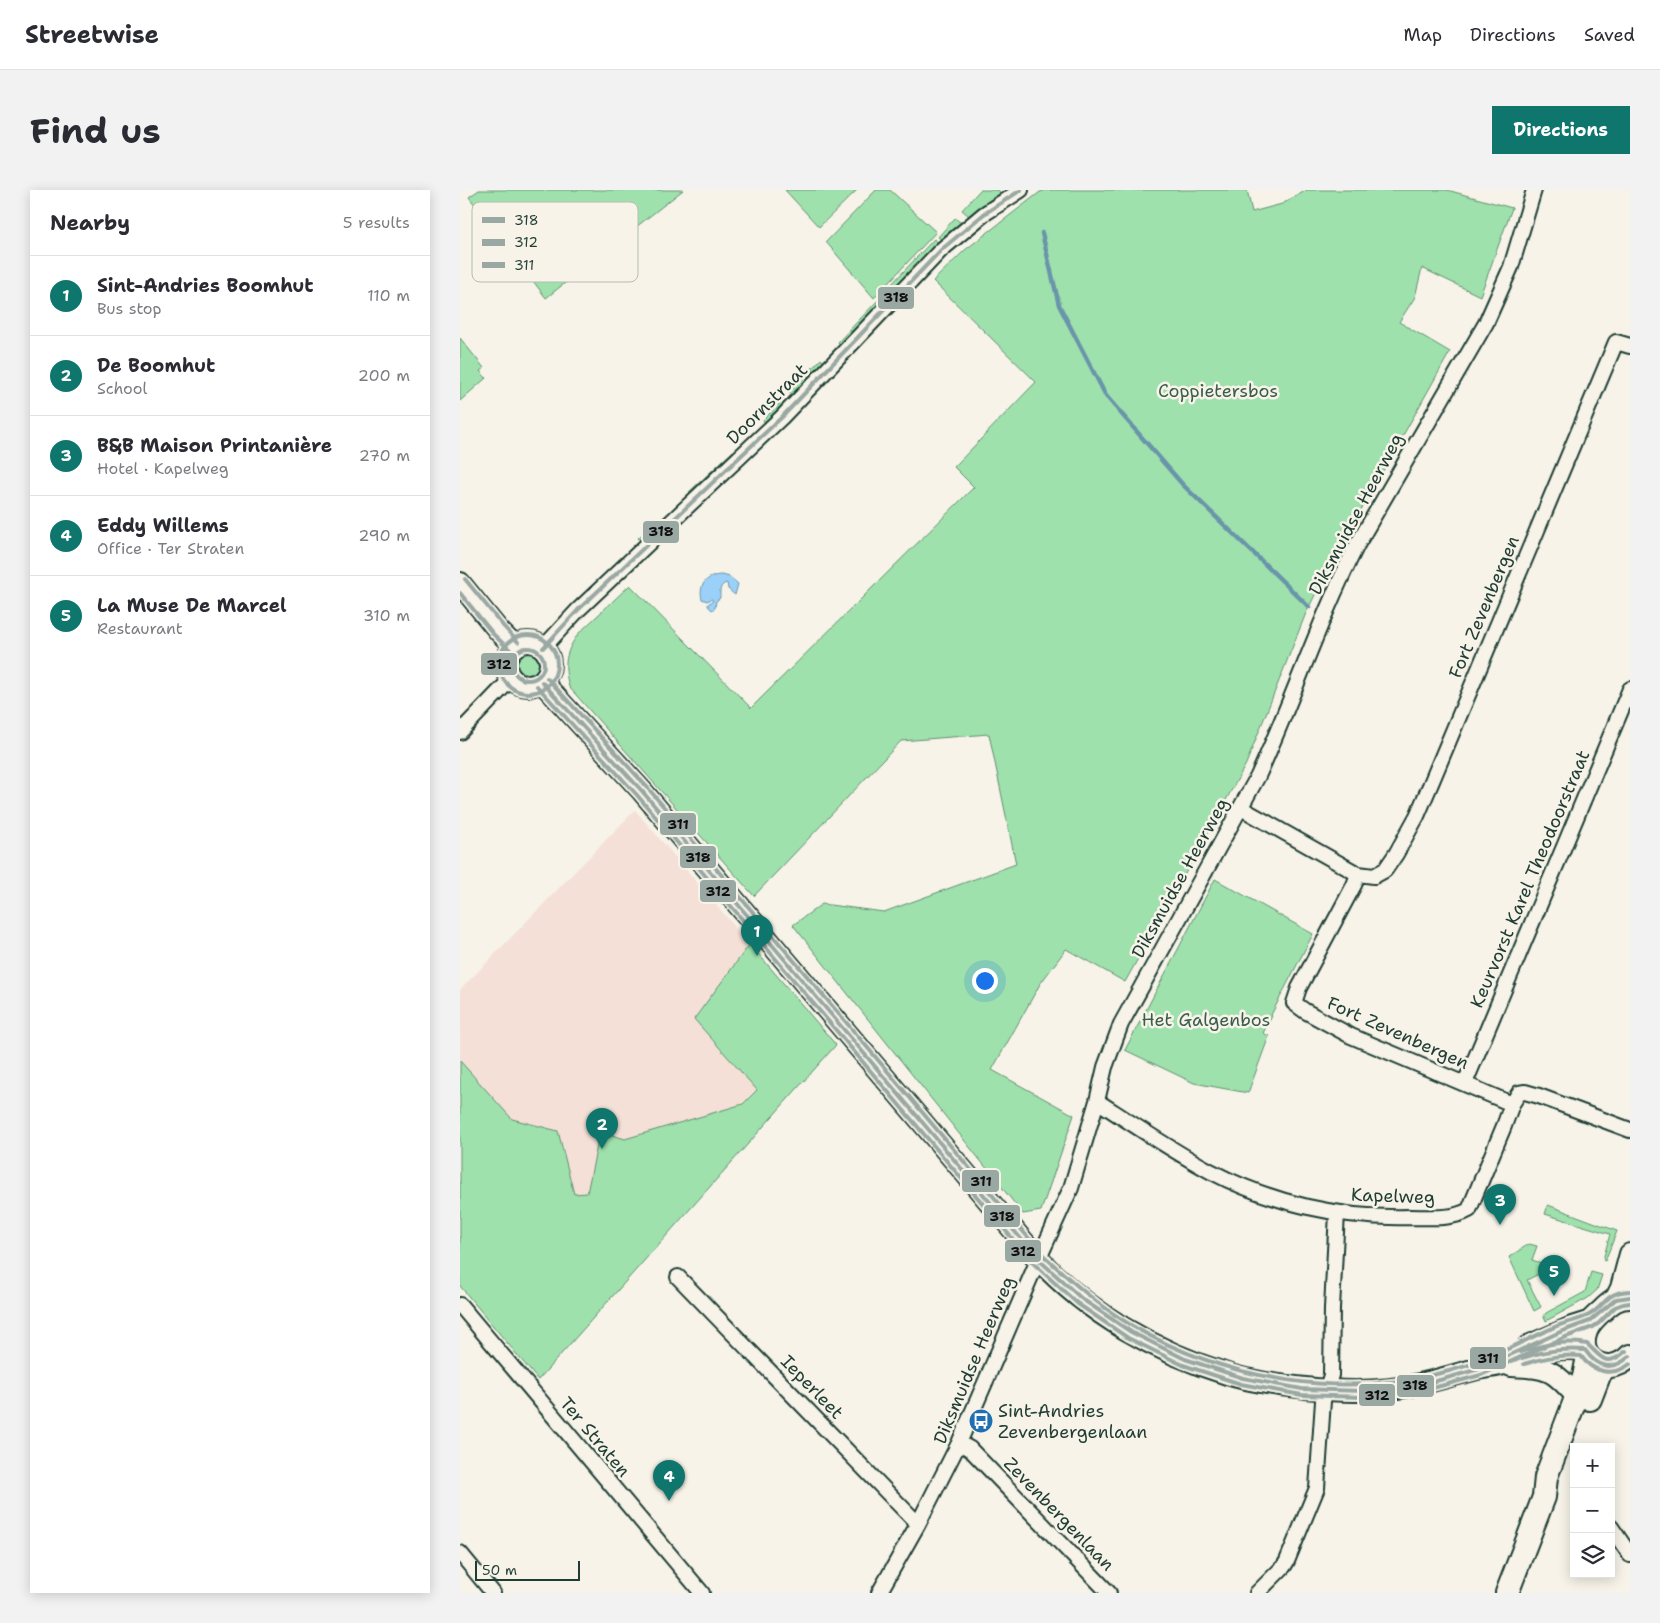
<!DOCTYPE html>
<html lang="en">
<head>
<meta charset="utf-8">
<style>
	:root { --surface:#fff; --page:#f2f2f3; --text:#2b2b33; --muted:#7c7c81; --line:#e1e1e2; --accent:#0f766e }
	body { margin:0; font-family:"Shantell Sans",sans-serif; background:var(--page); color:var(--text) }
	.controls { position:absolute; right:15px; bottom:15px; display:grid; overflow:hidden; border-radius:0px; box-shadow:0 2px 12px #0003 }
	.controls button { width:45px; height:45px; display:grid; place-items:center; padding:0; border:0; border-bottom:1px solid var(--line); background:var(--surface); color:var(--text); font:25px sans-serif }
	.scale { position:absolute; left:15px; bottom:12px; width:105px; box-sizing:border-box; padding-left:5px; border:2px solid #1f3d34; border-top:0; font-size:14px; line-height:18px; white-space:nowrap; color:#1f3d34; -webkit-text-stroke:4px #f7f3e8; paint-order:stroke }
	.you { position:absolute; left:524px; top:790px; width:18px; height:18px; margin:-12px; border:4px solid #fff; border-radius:50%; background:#1a73e8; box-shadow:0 0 0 8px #1a73e833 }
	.badge { display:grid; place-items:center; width:32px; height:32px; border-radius:50%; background:var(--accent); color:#fff; font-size:16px; font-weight:700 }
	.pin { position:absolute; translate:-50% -41px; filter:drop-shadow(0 1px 2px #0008) }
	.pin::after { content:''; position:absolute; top:26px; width:18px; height:15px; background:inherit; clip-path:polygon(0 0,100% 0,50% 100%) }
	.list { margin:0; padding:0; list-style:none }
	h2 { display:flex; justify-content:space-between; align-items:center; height:65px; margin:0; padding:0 20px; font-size:21px }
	h2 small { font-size:16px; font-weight:400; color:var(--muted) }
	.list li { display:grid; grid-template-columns:32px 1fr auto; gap:15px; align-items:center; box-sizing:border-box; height:80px; padding:0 20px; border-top:1px solid var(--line) }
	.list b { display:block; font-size:19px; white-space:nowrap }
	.list p { margin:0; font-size:16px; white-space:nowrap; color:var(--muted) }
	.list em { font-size:16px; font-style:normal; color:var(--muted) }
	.icon { flex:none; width:28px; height:28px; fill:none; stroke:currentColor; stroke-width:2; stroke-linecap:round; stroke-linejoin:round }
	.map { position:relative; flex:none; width:1170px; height:1403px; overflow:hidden; border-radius:0px }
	header { display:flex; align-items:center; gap:30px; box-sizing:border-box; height:70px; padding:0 25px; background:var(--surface); border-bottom:1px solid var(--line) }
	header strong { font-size:24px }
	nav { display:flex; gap:28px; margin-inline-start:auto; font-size:18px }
	.intro { display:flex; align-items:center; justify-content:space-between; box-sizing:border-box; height:120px; padding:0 30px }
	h1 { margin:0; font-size:35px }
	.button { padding:12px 22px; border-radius:0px; background:var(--accent); color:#fff; font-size:18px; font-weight:700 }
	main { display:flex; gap:30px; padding:0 30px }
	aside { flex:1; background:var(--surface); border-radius:0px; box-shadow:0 2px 12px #0003 }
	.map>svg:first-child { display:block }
	.built { fill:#f4e0d7 }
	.green { fill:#9fe1ac; stroke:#5f8f70 }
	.water { fill:#9bd0f9; stroke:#6995aa }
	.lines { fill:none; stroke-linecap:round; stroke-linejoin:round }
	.stream { stroke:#6995aa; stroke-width:4.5 }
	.street-casing { stroke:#1f3d34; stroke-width:18 }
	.secondary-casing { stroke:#1f3d34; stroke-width:24 }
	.primary-casing { stroke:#1f3d34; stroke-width:26 }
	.street { stroke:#f7f3e8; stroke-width:14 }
	.secondary { stroke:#f7f3e8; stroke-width:20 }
	.primary { stroke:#f7f3e8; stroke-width:22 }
	.bus-1-casing { stroke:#f7f3e8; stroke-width:8 }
	.bus-2-casing { stroke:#f7f3e8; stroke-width:8 }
	.bus-3-casing { stroke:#f7f3e8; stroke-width:8 }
	.bus-1 { stroke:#9aa8a4; stroke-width:4 }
	.bus-2 { stroke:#9aa8a4; stroke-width:4 }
	.bus-3 { stroke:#9aa8a4; stroke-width:4 }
	.labels { text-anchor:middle; stroke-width:5; stroke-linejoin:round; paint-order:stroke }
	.park-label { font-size:18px; fill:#395e4c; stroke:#f7f3e8 }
	.street-label { font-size:18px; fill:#1f3d34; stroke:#f7f3e8 }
	.poi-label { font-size:18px; fill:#1f3d34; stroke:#f7f3e8; text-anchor:start }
	.key { fill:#f7f3e8; stroke:#b6bcb2; stroke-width:1 }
	.key-label { font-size:14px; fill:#1f3d34 }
	.line-badge { stroke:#f7f3e8; stroke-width:2 }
	.pale-badge-label { font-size:14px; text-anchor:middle; font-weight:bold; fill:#111 }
</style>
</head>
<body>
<header>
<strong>Streetwise</strong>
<nav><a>Map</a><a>Directions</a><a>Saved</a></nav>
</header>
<div class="intro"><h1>Find us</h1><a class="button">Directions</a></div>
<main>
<aside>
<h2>Nearby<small>5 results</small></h2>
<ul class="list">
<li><span class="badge">1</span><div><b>Sint-Andries Boomhut</b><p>Bus stop</p></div><em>110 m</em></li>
<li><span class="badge">2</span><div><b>De Boomhut</b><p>School</p></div><em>200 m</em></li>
<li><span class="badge">3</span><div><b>B&amp;B Maison Printanière</b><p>Hotel · Kapelweg</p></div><em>270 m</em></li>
<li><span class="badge">4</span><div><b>Eddy Willems</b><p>Office · Ter Straten</p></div><em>290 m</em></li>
<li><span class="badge">5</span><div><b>La Muse De Marcel</b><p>Restaurant</p></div><em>310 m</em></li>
</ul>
</aside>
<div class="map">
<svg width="1170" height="1403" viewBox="0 0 1170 1403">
	<rect width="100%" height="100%" fill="#f7f3e8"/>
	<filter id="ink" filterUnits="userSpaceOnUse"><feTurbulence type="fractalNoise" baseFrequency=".02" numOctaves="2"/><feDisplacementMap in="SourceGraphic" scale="10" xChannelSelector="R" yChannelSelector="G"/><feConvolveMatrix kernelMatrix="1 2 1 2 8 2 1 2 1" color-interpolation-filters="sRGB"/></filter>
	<g filter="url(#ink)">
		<path class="built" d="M 175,620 L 376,855 L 78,1190 L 0,1096 L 0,800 Z"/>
		<path class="green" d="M 19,0 L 223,0 L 86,108 L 9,7 Z
			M 325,0 L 397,0 L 359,37 Z
			M 416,0 L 430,0 L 476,42 L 414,108 L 366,52 Z
			M 520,0 L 538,0 L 541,3 L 509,26 L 502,20 Z
			M 586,0 L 787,0 L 792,22 L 822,14 L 847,0 L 987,0 L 1052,18 L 1020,106 L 962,78 L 955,107 L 939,132 L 990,162 L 871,373 L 846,423 L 786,574 L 665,792 L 606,759 L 580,794 L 532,880 L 614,925 L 581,1021 L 563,1024 L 333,735 L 362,714 L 424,722 L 556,674 L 529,544 L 441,551 L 294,706 L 109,497 C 103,474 105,462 119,443 L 170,395 L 291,518 L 514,297 L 494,277 L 576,192 L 473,91 L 505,60 L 580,2 Z
			M 495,28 L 501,33 L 482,50 L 478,47 Z
			M 474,49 L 479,53 L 433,100 L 429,97 Z
			M 421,107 L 424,110 L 380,155 L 378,152 Z
			M 0,148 L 24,178 L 20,181 L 26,188 L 0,211 Z
			M 361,169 L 364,172 L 333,205 L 329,202 Z
			M 322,211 L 324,214 L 305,233 L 303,230 Z
			M 273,261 L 275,263 L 232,304 L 229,302 Z
			M 200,328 L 203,331 L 181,352 L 178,348 Z
			M54 474a14 14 0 1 1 28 0a14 14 0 1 1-28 0Z
			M 755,689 L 853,744 L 811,825 L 812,826 L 803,843 L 809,846 L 788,903 L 734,893 L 665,860 Z
			M 290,754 L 376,855 L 78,1190 L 0,1096 L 0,871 L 52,929 L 98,941 L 114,1004 L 127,1003 L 140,941 L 165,949 L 283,914 L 297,900 L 234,829 Z
			M 1088,1015 L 1157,1041 L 1145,1071 L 1143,1070 L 1150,1044 L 1085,1024 Z
			M 1069,1054 L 1077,1056 L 1072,1070 L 1087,1075 L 1089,1069 L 1094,1070 L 1092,1077 L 1067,1090 L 1081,1117 L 1074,1121 L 1049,1067 Z
			M 1131,1082 L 1142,1085 L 1137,1100 L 1128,1108 L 1086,1131 L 1084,1126 L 1086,1123 L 1125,1102 Z"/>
		<path class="water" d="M 262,385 L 270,387 L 278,394 L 275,405 L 268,399 L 267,393 C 259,395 260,401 260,408 L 256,411 L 255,418 L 252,420 L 248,416 L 248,414 L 253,411 L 252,409 L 247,411 L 242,409 C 238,394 248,385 262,385 Z"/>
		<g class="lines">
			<path class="stream" d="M 582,43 L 599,115 L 646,206 L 723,295 L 849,417"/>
			<defs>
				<path id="street" d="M 83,458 L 118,420 L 322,227 L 481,60 L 524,24 L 561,0
					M 0,542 L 51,489
					M 781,618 L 898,684 L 914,686 L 925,680 L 936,664 L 957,626 L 972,591 L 1156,152 L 1170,156
					M 898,684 L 894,695 L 839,798 L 834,813 L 845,821 L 891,846 L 1052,914
					M 1005,893 L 1170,499
					M 637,911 C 674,935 711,960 750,981 C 811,1013 881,1029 949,1027 C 969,1027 991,1030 1009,1020 L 1044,936 L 1052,914 L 1059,903 L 1065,902 L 1079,906 L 1170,940
					M 218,1087 L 458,1334
					M 0,1115 L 242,1403
					M 499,1253 L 510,1259 L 649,1403
					M 1151,1337 L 1170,1365
					M 0,1363 L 33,1403
					M 419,1403 L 458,1334 L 499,1253 L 575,1077 L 611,998 L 637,911 L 645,877 L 661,834 L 798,586 C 833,509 859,430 897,355 L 1026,133 L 1051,77 L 1074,0
					M 797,1403 L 824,1376 L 827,1371 L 857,1298 L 863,1211 L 871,1185 L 872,1118 L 877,1023"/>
				<path id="secondary" d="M 0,393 L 39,441 L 54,456
					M46 474a22 22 0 1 1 44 0a22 22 0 1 1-44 0Z
					M 82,492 L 182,601 L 578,1069 C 629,1124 696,1162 767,1184 C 792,1192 820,1195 845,1198 C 882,1202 919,1203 955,1195 C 976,1191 996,1184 1017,1179 C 1025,1177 1032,1177 1040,1175 C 1052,1173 1064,1167 1076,1163 C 1091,1159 1108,1158 1125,1160
					M 1156,1108 L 1161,1098 L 1170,1064
					M 1068,1156 L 1112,1137 L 1131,1131
					M 1051,1176 C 1088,1178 1092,1178 1117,1207"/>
				<path id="primary" d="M 1170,1107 C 1158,1107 1151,1112 1143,1120 C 1136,1126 1129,1132 1126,1141 C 1115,1171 1149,1188 1170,1166
					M 1130,1209 L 1140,1183 L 1146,1177
					M 1047,1403 L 1084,1307 L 1086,1287 L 1124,1187 L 1128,1166"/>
			</defs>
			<use href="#street" class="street-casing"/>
			<use href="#secondary" class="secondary-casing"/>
			<use href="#primary" class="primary-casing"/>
			<use href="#street" class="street"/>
			<use href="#secondary" class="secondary"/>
			<use href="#primary" class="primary"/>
			<defs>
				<path id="bus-1" d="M 83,458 L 118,420 L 322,227 L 481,60 L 524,24 L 561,0
					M 82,492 L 182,601 L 578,1069 L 622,1109 L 671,1142 L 725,1169 L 783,1188 L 842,1199 L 902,1201 L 962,1195 L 1019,1179 L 1100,1142 L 1130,1131 L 1156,1109 L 1170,1107
					M 1062,1168 C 1083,1161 1103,1158 1125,1160 C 1138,1179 1153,1181 1170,1166"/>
				<path id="bus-2" d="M 0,403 L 34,445 L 50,460
					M39 474a29 29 0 1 1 58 0a29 29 0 1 1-58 0Z
					M 77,496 L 177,605 L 573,1073 L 618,1114 L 668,1148 L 723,1175 L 781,1194 L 842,1205 L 902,1207 L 962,1201 L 1021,1185 L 1103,1148 L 1133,1137 L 1139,1133 L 1155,1117 L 1163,1114 L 1170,1113
					M 1064,1174 C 1083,1168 1102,1164 1121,1166 C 1133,1183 1153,1187 1170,1174"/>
				<path id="bus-3" d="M 5,389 L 44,437 L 58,452
					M52 474a16 16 0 1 1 32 0a16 16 0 1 1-32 0Z
					M 87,488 L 187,597 L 583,1065 C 611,1091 640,1117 674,1137 C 768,1191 884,1210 989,1181 C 1002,1177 1015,1174 1028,1168 C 1051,1158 1074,1146 1097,1136 C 1107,1132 1119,1130 1129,1125 C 1146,1115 1145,1102 1170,1101
					M 1060,1162 C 1082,1155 1104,1150 1127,1154 C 1142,1167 1145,1179 1166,1161"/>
			</defs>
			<use href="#bus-1" class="bus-1-casing"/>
			<use href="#bus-2" class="bus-2-casing"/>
			<use href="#bus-3" class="bus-3-casing"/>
			<use href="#bus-1" class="bus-1"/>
			<use href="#bus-2" class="bus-2"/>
			<use href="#bus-3" class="bus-3"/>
		</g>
	</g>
	<defs>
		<symbol id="bus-disc" viewBox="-11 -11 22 22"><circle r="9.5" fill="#1f6fb2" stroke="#f7f3e8"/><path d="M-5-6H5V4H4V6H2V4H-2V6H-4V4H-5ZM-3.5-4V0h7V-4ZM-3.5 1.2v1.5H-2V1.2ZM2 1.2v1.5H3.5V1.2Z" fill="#fff"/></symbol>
	</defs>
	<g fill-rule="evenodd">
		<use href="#bus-disc" x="507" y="1217" width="28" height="28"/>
	</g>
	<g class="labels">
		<g class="park-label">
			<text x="758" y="207">Coppietersbos</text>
			<text x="746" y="836">Het Galgenbos</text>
		</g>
		<g class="street-label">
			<text transform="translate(307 214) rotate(-45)" y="6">Doornstraat</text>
			<text transform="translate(896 324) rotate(-62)" y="6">Diksmuidse Heerweg</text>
			<text transform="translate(1024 417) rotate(-67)" y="6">Fort Zevenbergen</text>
			<text transform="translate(720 688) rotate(-61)" y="6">Diksmuidse Heerweg</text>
			<text transform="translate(1070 689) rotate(-67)" y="6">Keurvorst Karel Theodoorstraat</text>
			<text transform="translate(938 843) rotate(24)" y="6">Fort Zevenbergen</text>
			<text transform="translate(933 1006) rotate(2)" y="6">Kapelweg</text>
			<text transform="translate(514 1170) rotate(-67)" y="6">Diksmuidse Heerweg</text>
			<text transform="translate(352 1197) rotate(46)" y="6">Ieperleet</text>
			<text transform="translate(135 1247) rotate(50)" y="6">Ter Straten</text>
			<text transform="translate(599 1324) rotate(46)" y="6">Zevenbergenlaan</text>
		</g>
		<g class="poi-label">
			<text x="538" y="1227">Sint-Andries<tspan x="538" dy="21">Zevenbergenlaan</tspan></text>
		</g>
	</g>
	<rect x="12" y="12" width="166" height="80" rx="8" class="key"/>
	<rect x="22" y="27" width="23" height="6" fill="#9aa8a4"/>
	<rect x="22" y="49" width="23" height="7" fill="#9aa8a4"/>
	<rect x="22" y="72" width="23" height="6" fill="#9aa8a4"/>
	<g class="key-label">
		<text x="54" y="35">318</text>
		<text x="54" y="57">312</text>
		<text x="54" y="80">311</text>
	</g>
	<g class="line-badge">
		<rect x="417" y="96" width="38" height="24" rx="5" fill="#9aa8a4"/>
		<rect x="182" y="330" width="38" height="24" rx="5" fill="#9aa8a4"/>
		<rect x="20" y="462" width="38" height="24" rx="5" fill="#9aa8a4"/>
		<rect x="199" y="622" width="38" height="24" rx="5" fill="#9aa8a4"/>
		<rect x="219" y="655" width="38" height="24" rx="5" fill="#9aa8a4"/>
		<rect x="239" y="689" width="38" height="24" rx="5" fill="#9aa8a4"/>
		<rect x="501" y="979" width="39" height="24" rx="5" fill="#9aa8a4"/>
		<rect x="523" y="1014" width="38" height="24" rx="5" fill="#9aa8a4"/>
		<rect x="544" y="1049" width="38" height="24" rx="5" fill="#9aa8a4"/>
		<rect x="1009" y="1156" width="38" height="24" rx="5" fill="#9aa8a4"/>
		<rect x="936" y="1184" width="39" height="24" rx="5" fill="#9aa8a4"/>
		<rect x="898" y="1193" width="38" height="24" rx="5" fill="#9aa8a4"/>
	</g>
	<g class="pale-badge-label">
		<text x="436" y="112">318</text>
		<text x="201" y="346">318</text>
		<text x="39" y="479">312</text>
		<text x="218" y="639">311</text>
		<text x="238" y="672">318</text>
		<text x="258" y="706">312</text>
		<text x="521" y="996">311</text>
		<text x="542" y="1031">318</text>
		<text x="563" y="1066">312</text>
		<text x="1028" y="1173">311</text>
		<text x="955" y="1200">318</text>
		<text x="917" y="1210">312</text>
	</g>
</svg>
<div class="controls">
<button>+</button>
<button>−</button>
<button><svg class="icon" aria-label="layers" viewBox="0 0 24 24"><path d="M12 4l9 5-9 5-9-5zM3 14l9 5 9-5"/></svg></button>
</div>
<div class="scale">50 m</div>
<div class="you"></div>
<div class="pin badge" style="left:297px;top:766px">1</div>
<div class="pin badge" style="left:142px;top:959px">2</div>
<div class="pin badge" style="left:1040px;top:1035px">3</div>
<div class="pin badge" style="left:209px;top:1311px">4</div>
<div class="pin badge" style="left:1094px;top:1106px">5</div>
</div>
</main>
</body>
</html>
